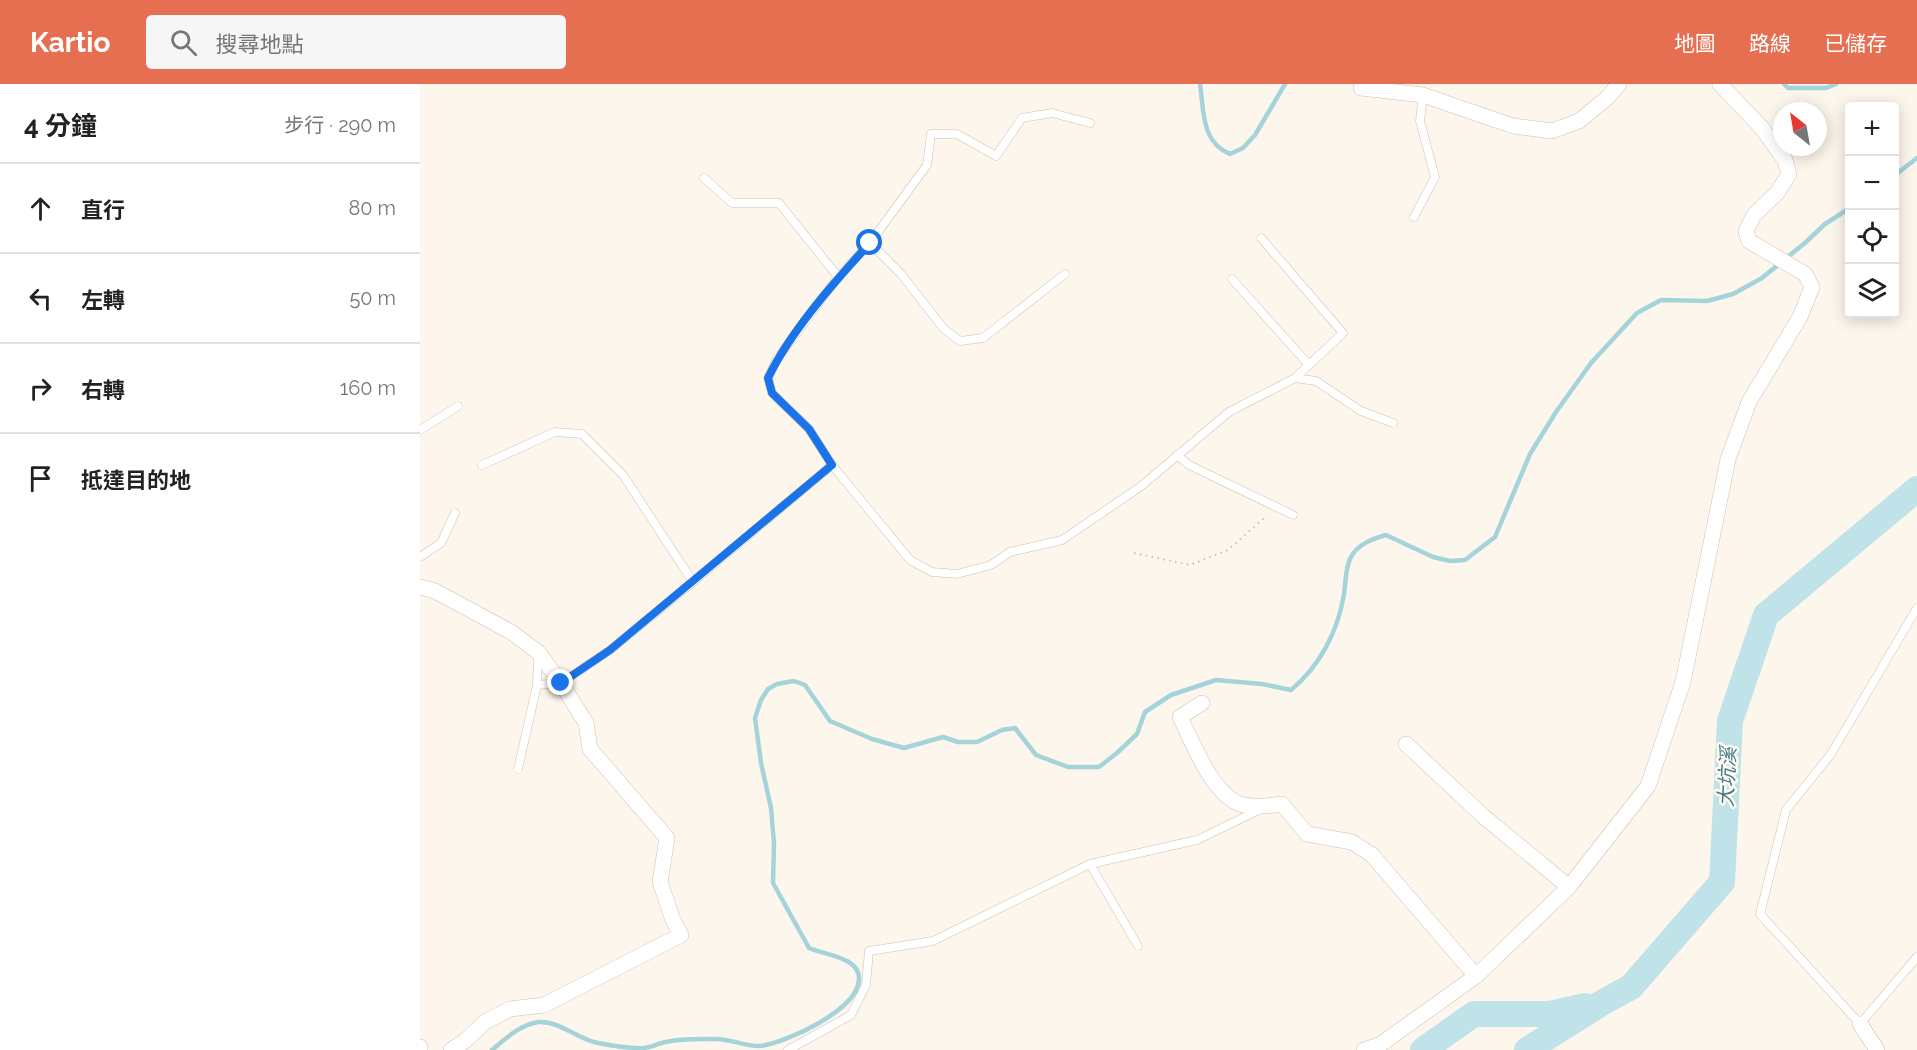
<!DOCTYPE html>
<html lang="zh-TW">
<head>
<meta charset="utf-8">
<style>
	:root { --surface:#fff; --page:#f6f6f6; --text:#222; --muted:#767676; --line:#e0e0e0; --accent:#e76f51 }
	body { margin:0; font-family:Raleway,"Noto Sans TC",sans-serif; background:var(--page); color:var(--text) }
	.controls { position:absolute; right:18px; top:18px; display:grid; overflow:hidden; border-radius:6px; box-shadow:0 3px 15px #0003 }
	.controls button { width:54px; height:54px; display:grid; place-items:center; padding:0; border:0; border-bottom:2px solid var(--line); background:var(--surface); color:var(--text); font:30px sans-serif }
	.compass { position:absolute; left:1353px; top:18px; width:54px; height:54px; border-radius:50%; background:var(--surface); box-shadow:0 3px 15px #0003; rotate:329deg }
	.stop { position:absolute; width:18px; height:18px; margin:-14px; border:4px solid #1a73e8; border-radius:50%; background:#fff }
	.stop.end { background:#1a73e8; border-color:#fff; box-shadow:0 2px 6px #0008 }
	.list { margin:0; padding:0; list-style:none }
	h2 { display:flex; justify-content:space-between; align-items:center; height:78px; margin:0; padding:0 24px; font-size:26px }
	h2 small { font-size:20px; font-weight:400; color:var(--muted) }
	.list li { display:grid; grid-template-columns:39px 1fr auto; gap:18px; align-items:center; box-sizing:border-box; height:90px; padding:0 24px; border-top:2px solid var(--line) }
	.list b { display:block; font-size:22px; white-space:nowrap }
	.list em { font-size:20px; font-style:normal; color:var(--muted) }
	.icon { flex:none; width:33px; height:33px; fill:none; stroke:currentColor; stroke-width:2; stroke-linecap:round; stroke-linejoin:round }
	.map { position:relative; flex:none; width:1497px; height:966px; overflow:hidden }
	header { display:flex; align-items:center; gap:36px; box-sizing:border-box; height:84px; padding:0 30px; background:var(--accent); color:#fff }
	header strong { font-size:28px }
	nav { display:flex; gap:33px; margin-inline-start:auto; font-size:21px }
	.search { width:420px; height:54px; background:var(--page); display:flex; align-items:center; gap:15px; box-sizing:border-box; padding:0 21px; border-radius:6px; color:var(--muted); font-size:22px }
	main { display:flex }
	aside { flex:1; background:var(--surface) }
	.map>svg:first-child { display:block }
	.lines { fill:none; stroke-linecap:round; stroke-linejoin:round }
	.stream { stroke:#a5d3da; stroke-width:4.5 }
	.river { stroke:#bfe3e8; stroke-width:26 }
	.lane-casing { stroke:#d1beb0; stroke-width:9 }
	.street-casing { stroke:#d1beb0; stroke-width:16 }
	.path { stroke:#d9b8a5; stroke-width:2; stroke-dasharray:1.5 4.5; stroke-linecap:butt }
	.lane { stroke:#fff; stroke-width:8 }
	.street { stroke:#fff; stroke-width:15 }
	.route { stroke:#1a73e8; stroke-width:8 }
	.labels { text-anchor:middle; stroke-width:5; stroke-linejoin:round; paint-order:stroke }
	.water-label { font-size:20px; font-style:italic; fill:#437c86; stroke:#fffaf3 }
</style>
</head>
<body>
<header>
<strong>Kartio</strong>
<div class="search"><svg class="icon" aria-label="search" viewBox="0 0 24 24"><circle cx="10" cy="10" r="6"/><path d="M15 15l6 6"/></svg>搜尋地點</div>
<nav><a>地圖</a><a>路線</a><a>已儲存</a></nav>
</header>
<main>
<aside>
<h2>4 分鐘<small>步行 · 290 m</small></h2>
<ul class="list">
<li><svg class="icon" aria-label="ahead" viewBox="0 0 24 24"><path d="M12 20V5M6 11l6-6 6 6"/></svg><div><b>直行</b></div><em>80 m</em></li>
<li><svg class="icon" aria-label="left" viewBox="0 0 24 24"><path d="M17 20v-9H6M10 6l-5 5 5 5"/></svg><div><b>左轉</b></div><em>50 m</em></li>
<li><svg class="icon" aria-label="right" viewBox="0 0 24 24"><path d="M7 20v-9h11M14 6l5 5-5 5"/></svg><div><b>右轉</b></div><em>160 m</em></li>
<li><svg class="icon" aria-label="arrive" viewBox="0 0 24 24"><path d="M6 21V4h12l-3 4 3 4H6"/></svg><div><b>抵達目的地</b></div></li>
</ul>
</aside>
<div class="map">
<svg width="1497" height="966" viewBox="0 0 1497 966">
	<rect width="100%" height="100%" fill="#fdf6ec"/>
	<g class="lines">
		<path class="stream" d="M 780,0 C 784,27 781,58 810,70 L 823,64 L 835,51 L 865,0
			M 1364,0 L 1368,4 L 1406,4 L 1416,0
			M 1474,92 L 1497,74
			M 72,966 C 85,955 101,940 119,938 C 138,937 156,953 174,958 C 186,961 212,965 224,964 C 232,963 239,959 246,958 C 261,954 281,955 296,955 C 311,955 327,963 341,962 C 368,958 437,926 439,896 C 441,873 404,871 389,864 L 353,799 L 354,759 L 351,724 L 341,679 L 335,634 L 341,616 L 348,605 L 357,600 L 374,597 L 385,601 L 410,637 L 452,655 L 484,664 L 523,653 L 538,658 L 557,658 L 582,646 L 595,644 L 616,671 L 648,683 L 679,683 L 697,669 L 717,650 L 725,628 L 751,611 L 796,596 L 842,600 L 871,606 C 900,582 918,547 924,510 C 926,498 925,483 931,473 C 938,460 952,455 966,451 L 1013,473 L 1030,477 L 1045,476 L 1075,453 L 1110,370 L 1136,328 L 1171,279 L 1217,229 L 1241,216 L 1287,217 L 1313,210 L 1342,194 L 1386,158 L 1405,140 L 1430,124"/>
		<path class="river" d="M 1003,966 L 1054,930 L 1130,930 L 1165,922
			M 1107,966 L 1185,917 L 1211,903 L 1302,798 L 1310,637 L 1346,531 L 1497,405"/>
		<defs>
			<path id="lane" d="M 284,94 L 312,119 L 359,119 L 418,193 L 450,159 L 481,190 L 524,245 L 540,257 L 563,254 L 645,190
				M 994,133 L 1015,93 L 1000,37 L 1003,11
				M 841,154 L 923,249 L 875,294
				M 450,159 L 507,81 L 511,50 L 537,50 L 576,72 L 602,34 L 632,29 L 670,39
				M 812,195 L 889,281
				M 0,346 L 38,322
				M 757,371 L 769,381 L 873,431
				M 62,381 L 135,348 L 162,350 L 203,391 L 273,498 L 412,381 L 389,345 L 352,309 L 348,294 L 357,275 L 418,193
				M 412,381 L 490,476 L 512,488 L 537,490 L 571,481 L 590,468 L 642,456 L 720,403 L 809,328 L 875,294 L 896,297 L 941,327 L 973,339
				M 0,473 L 21,459 L 35,429
				M 1497,524 L 1411,670 L 1366,726 L 1340,830 L 1440,940 L 1497,873
				M 117,601 L 141,599 L 190,566 L 273,498
				M 98,685 L 117,601 L 118,570
				M 670,780 L 718,862
				M 368,966 L 431,931 L 446,901 L 449,867 L 513,857 L 670,780 L 777,756 L 841,725"/>
			<path id="street" d="M 941,4 L 1003,11 L 1093,42 L 1132,47 L 1159,37 L 1187,14 L 1199,0
				M 0,503 L 15,507 L 91,548 L 118,568 L 141,599 L 166,639 L 170,665 L 247,754 L 240,798 L 253,836 L 261,851 L 124,921 L 90,925 L 65,938 L 45,957 L 31,966
				M 782,619 L 760,633 C 773,659 792,710 820,720 C 833,724 849,722 862,720 L 887,750 L 932,758 L 952,771 L 1056,892
				M 986,660 L 1063,732 L 1149,803
				M 1440,940 L 1457,966
				M 0,963 L 0,966
				M 944,966 L 961,960 L 1056,892 L 1149,803 L 1228,702 L 1263,598 L 1308,375 L 1329,318 L 1380,233 L 1392,203 L 1385,190 L 1329,157 L 1326,147 L 1334,131 L 1357,109 L 1369,90 L 1365,76 L 1341,43 L 1300,0"/>
		</defs>
		<use href="#lane" class="lane-casing"/>
		<use href="#street" class="street-casing"/>
		<path class="path" d="M 714,469 L 770,481 L 808,466 L 843,435 L 845,430"/>
		<use href="#lane" class="lane"/>
		<use href="#street" class="street"/>
	</g>
	<g class="lines">
		<path class="route" d="M 141,599 L 190,566 L 412,381 L 389,345 L 352,309 L 348,294 C 370,248 415,197 450,159"/>
	</g>
	<g class="labels">
		<g class="water-label">
			<text transform="translate(1307 693) rotate(-87)" y="7">大坑溪</text>
		</g>
	</g>
</svg>
<div class="controls">
<button>+</button>
<button>−</button>
<button><svg class="icon" aria-label="locate" viewBox="0 0 24 24"><circle cx="12" cy="12" r="6"/><path d="M12 2v4M12 18v4M2 12h4M18 12h4"/></svg></button>
<button><svg class="icon" aria-label="layers" viewBox="0 0 24 24"><path d="M12 4l9 5-9 5-9-5zM3 14l9 5 9-5"/></svg></button>
</div>
<svg class="compass" viewBox="-18 -18 36 36"><path d="M0-13l5 13h-10z" fill="#e53935"/><path d="M0 13l5-13h-10z" fill="#767676"/></svg>
<div class="stop" style="left:450px;top:159px"></div>
<div class="stop end" style="left:141px;top:599px"></div>
</div>
</main>
</body>
</html>
